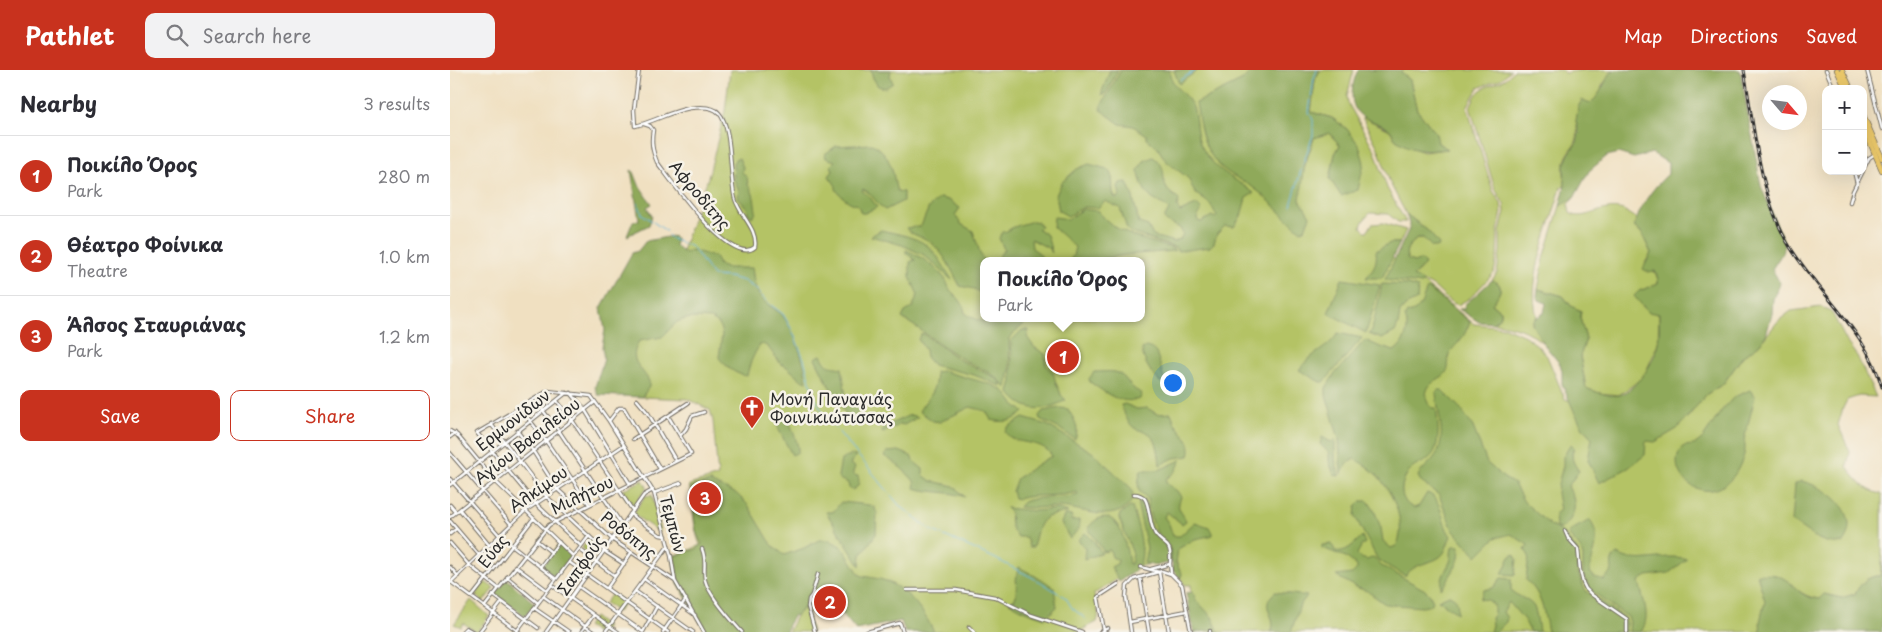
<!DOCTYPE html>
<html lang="en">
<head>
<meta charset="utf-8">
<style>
	:root { --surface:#fff; --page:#f2f2f3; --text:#2b2b33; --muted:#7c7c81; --line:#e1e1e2; --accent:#c8321e }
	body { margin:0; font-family:"Playpen Sans",sans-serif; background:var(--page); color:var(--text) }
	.controls { position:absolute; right:15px; top:15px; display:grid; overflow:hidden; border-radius:10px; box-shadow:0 5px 20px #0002 }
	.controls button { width:45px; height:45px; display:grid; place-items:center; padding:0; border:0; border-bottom:1px solid var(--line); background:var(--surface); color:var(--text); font:25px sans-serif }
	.compass { position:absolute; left:1312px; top:15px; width:45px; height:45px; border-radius:50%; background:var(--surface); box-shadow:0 5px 20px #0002; rotate:118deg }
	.you { position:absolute; left:722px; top:312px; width:18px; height:18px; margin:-12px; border:4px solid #fff; border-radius:50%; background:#1a73e8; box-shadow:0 0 0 8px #1a73e833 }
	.badge { display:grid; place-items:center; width:32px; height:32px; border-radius:50%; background:var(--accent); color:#fff; font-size:16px; font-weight:700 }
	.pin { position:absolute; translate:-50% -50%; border:2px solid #fff; box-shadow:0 1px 5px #0006 }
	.popup { position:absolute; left:530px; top:187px; width:165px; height:65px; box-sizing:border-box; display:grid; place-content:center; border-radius:10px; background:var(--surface); filter:drop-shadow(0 1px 4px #0005); font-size:16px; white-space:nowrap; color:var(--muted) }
	.popup b { font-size:19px; color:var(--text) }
	.popup::after { content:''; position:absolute; left:50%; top:100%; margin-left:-10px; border:10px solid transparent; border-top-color:var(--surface) }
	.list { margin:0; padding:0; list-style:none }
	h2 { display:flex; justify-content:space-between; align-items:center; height:65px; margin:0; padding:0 20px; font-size:21px }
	h2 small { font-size:16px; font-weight:400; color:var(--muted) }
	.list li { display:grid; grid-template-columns:32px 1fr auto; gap:15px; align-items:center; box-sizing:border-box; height:80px; padding:0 20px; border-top:1px solid var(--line) }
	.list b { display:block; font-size:19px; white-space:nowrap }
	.list p { margin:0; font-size:16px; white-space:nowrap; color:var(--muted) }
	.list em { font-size:16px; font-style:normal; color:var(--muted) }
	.actions { display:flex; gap:10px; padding:15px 20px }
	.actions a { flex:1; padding:11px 0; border:1px solid var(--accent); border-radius:10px; text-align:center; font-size:18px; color:var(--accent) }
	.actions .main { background:var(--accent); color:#fff }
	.icon { flex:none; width:28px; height:28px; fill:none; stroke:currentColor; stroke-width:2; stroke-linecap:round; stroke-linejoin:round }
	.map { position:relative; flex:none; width:1432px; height:562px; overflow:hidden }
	header { display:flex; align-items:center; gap:30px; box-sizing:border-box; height:70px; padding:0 25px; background:var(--accent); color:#fff }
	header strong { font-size:24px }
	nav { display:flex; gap:28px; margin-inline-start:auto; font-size:18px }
	.search { width:350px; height:45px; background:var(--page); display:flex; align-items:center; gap:12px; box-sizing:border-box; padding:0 18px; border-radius:10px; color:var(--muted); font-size:19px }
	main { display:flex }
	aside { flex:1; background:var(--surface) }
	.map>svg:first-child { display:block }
	.green { fill:#b4c365; stroke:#707748; fill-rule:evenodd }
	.forest { fill:#8fa95a; stroke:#5d6a42 }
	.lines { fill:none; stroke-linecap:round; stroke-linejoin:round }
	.stream { stroke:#63b6df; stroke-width:1 }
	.minor-casing { stroke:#706a60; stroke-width:4.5 }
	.highway-casing { stroke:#706a60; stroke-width:6 }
	.minor { stroke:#fff; stroke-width:2.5 }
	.highway { stroke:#eac769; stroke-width:4.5 }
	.rail-casing { stroke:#2b2b2b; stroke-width:3 }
	.rail { stroke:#f7f3e8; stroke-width:1; stroke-dasharray:4; stroke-linecap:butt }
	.labels { text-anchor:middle; stroke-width:5; stroke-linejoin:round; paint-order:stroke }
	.street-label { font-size:16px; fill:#2b2b2b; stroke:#f7f3e8 }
	.poi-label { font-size:16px; fill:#2b2b2b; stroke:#f7f3e8; text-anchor:start }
</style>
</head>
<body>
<header>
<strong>Pathlet</strong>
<div class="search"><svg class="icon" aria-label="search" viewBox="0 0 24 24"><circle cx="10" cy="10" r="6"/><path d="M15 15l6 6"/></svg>Search here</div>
<nav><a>Map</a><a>Directions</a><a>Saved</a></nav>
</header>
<main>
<aside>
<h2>Nearby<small>3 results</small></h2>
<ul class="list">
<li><span class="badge">1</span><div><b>Ποικίλο Όρος</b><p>Park</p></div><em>280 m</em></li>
<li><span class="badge">2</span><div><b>Θέατρο Φοίνικα</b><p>Theatre</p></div><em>1.0 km</em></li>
<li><span class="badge">3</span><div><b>Άλσος Σταυριάνας</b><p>Park</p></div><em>1.2 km</em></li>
</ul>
<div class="actions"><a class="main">Save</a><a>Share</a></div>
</aside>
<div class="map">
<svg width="1432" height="562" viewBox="0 0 1432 562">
	<rect width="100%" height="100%" fill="#f7f3e8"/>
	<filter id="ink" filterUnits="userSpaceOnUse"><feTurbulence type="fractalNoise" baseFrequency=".02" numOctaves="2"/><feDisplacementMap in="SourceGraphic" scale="10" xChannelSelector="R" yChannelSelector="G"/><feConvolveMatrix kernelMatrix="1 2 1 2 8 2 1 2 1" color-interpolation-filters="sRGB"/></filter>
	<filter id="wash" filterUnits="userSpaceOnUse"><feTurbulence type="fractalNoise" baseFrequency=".0096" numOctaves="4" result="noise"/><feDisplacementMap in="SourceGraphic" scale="20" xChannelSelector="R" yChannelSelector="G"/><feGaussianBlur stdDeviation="1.12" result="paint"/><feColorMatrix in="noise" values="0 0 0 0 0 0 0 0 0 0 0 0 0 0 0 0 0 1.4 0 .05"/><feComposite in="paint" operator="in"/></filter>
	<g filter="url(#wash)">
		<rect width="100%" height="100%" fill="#f0e0c1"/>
		<path class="green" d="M 280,0 L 800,0 L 841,86 L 854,98 L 864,68 L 879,63 L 890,75 L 885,84 L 880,109 L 897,59 L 882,48 L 861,42 L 865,10 L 870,0 L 904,0 L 897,26 L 898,33 L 925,81 L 937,118 L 956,152 L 948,152 L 938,144 L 920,143 L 913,151 L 911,157 L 915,161 L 918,161 L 922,154 L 933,153 L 956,160 L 950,173 L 940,173 L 937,183 L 964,205 L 970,200 L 972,190 L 965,192 L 958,190 C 953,179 960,175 968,168 L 973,168 L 978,161 L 956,144 L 940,113 L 928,78 L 912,47 L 940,60 L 945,69 L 962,78 L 974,82 L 997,79 L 987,73 L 967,40 L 960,10 L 951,3 L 952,0 L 1061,0 L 1051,9 L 1028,18 L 1017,37 L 1043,121 L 1051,133 L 1052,142 L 1048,161 L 1047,188 L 1044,203 L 1020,228 L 1008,235 C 993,231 988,214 971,211 L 1024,254 L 1055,257 L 1075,266 L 1087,275 L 1097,286 L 1115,329 L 1179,352 L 1212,368 L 1240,345 L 1246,335 L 1257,324 L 1273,314 L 1293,286 L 1309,275 L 1328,251 L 1341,241 L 1371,237 L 1381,241 L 1398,274 L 1407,286 L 1426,327 L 1409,326 L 1397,330 L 1393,338 L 1388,355 L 1400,382 L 1397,396 C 1406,410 1415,421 1432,424 L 1432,493 L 1430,506 C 1417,506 1411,513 1405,524 L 1391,528 L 1374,524 L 1369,529 C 1349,527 1341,511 1323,504 L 1327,562 L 764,562 L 761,560 L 744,562 L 741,515 L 735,515 L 730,508 L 732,504 L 728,499 L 726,489 L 686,497 L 644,524 C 645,534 651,542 647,552 L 628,562 L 458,562 L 454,548 L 390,525 L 375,516 L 307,562 L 296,562 L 290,557 L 285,562 L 256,562 L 228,514 L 222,486 L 242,479 L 250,475 C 242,455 244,435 239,415 L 268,406 L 263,351 L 260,340 L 237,329 L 192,327 L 193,325 L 165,294 L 229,189 L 258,108 L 275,41 ZM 534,191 L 692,191 L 692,248 L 534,248 Z
			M 1064,0 L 1112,0 L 1114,3 L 1133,0 L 1163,0 L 1152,16 L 1150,25 L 1126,51 C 1132,79 1118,74 1114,96 C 1113,102 1115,109 1115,116 L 1111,117 C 1101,156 1076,207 1087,247 L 1083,250 L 1082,254 L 1093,273 C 1076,259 1064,256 1043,253 L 1051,246 L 1051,241 L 1042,234 C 1048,226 1057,215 1042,210 L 1047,203 L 1050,181 L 1050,161 L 1055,141 L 1054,134 L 1045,119 L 1020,37 C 1023,31 1025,24 1031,20 C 1043,11 1053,15 1064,0 Z
			M 1124,128 L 1118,134 L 1120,143 C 1134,153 1153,133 1173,140 C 1177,142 1182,145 1186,148 L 1184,157 L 1191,162 L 1201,183 L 1195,193 C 1203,199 1208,204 1208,214 L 1189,221 C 1191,240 1193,238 1209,244 L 1208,273 L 1194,307 L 1169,325 L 1148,323 L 1136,318 L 1130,286 L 1136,269 L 1130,248 L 1131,241 L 1121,236 L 1113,226 L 1088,219 L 1094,188 L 1110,136 Z
			M 193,410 L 197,417 L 183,437 L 171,421 Z
			M 202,425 L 211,460 L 209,462 L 183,444 L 195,426 Z
			M 140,468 L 153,480 L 149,486 L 146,484 L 144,487 L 132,478 Z
			M 35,512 L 44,518 L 33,532 L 25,525 Z
			M 162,524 L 174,533 L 168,542 L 155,533 Z
			M 21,530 L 39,546 L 27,562 L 13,553 L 11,557 L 4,554 Z
			M 353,538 L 355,539 L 362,562 L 338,562 L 346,546 Z
			M 144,547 L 157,557 L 153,562 L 146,562 L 137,556 Z"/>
		<path class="forest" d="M 421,0 L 441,0 L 440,6 L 443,13 L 435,18 L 428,16 L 423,8 Z
			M 660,0 L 668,0 L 656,23 L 652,25 L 652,22 Z
			M 671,0 L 719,0 C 723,20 733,20 742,35 C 747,45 745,59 749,70 C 758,97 783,107 804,123 L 796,128 L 791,146 L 784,157 L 775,156 L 767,164 L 764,173 L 760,177 L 728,181 L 726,178 L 682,163 L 677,159 L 670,138 L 655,131 L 648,138 L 634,137 L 618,146 L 609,141 L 606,125 L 612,112 L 627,99 L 639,94 L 657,99 L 662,104 L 663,123 L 665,128 L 668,128 L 670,125 L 668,117 L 670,113 L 677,112 L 683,127 L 689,153 L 698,156 L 703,166 L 724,172 L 730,169 L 733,164 L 730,158 L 717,152 L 714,149 L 719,140 C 713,133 712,135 706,131 C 694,125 691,112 688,100 L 694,91 L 703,87 C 719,98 710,106 717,119 C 720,124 725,125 729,130 L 727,137 L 730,142 L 746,135 L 750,137 L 751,141 L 747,148 L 748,151 L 751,152 L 762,146 L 765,148 L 767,146 L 760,134 L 745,123 L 738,108 L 716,91 L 707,77 L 697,69 L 697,65 L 683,56 L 670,54 L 651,40 L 651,36 Z
			M 724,0 L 748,0 L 729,14 Z
			M 801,0 L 870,0 L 865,10 L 861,42 L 882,48 L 897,59 L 909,75 L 914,93 L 908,120 L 891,126 L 880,109 L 885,84 L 890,75 L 879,63 L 864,68 L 855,94 L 850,130 L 860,146 L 855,159 L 851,161 C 836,149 824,134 809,122 C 800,114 789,110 779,103 C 753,86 751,61 746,33 L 793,10 Z
			M 908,0 L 952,0 L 951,3 L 960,10 L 967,40 L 986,63 L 988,73 L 998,79 C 977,81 965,83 946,70 C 943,67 943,63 940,60 C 934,55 923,52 915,48 C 897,39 901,15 908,0 Z
			M 1163,0 L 1290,0 L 1311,116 L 1335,175 L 1333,182 L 1322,199 L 1330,213 L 1323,229 L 1322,244 L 1316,265 L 1309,275 L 1293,286 L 1273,314 L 1257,324 L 1227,359 L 1205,372 L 1196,371 L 1195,385 L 1178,398 L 1149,413 L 1138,390 L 1142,368 L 1133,358 L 1124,341 L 1112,314 L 1112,301 L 1110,294 L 1093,273 L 1082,254 L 1083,250 L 1094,243 L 1096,233 L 1089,230 L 1087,227 L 1088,219 L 1113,226 L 1121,236 L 1131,241 L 1130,248 L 1136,269 L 1130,286 L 1136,318 C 1144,322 1163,327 1170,325 C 1188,318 1206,290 1208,272 C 1210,263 1209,253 1209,244 L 1198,242 L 1184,226 L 1189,221 L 1208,214 L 1208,209 L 1205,201 L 1198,202 L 1193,199 L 1201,183 L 1191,162 L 1184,157 C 1191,134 1201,120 1218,104 L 1218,93 L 1202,83 L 1184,88 L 1168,83 L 1157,86 L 1139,101 L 1124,128 L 1110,136 L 1115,116 L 1114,95 L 1119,84 L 1127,72 L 1129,63 L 1126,51 L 1128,37 L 1132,30 L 1141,33 C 1152,23 1154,11 1163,0 Z
			M 422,74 C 435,79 442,95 444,108 C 445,113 445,116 447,121 L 453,122 L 453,131 L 435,140 C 426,134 423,124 413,119 L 412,121 L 419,126 L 427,137 L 415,143 L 411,143 L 408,135 C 399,133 393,128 387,121 C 385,117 387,117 384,113 C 383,110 380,109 379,106 L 383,101 L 381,95 L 385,91 L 376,88 L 375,84 L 386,76 Z
			M 286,88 L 289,88 L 293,97 L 292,102 L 297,107 L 298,115 C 304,121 305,133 306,142 L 302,147 L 298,144 L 297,138 L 288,128 L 289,121 L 284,110 L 283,93 Z
			M 181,100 L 184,102 L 189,115 L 202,134 L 197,137 L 202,146 L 199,155 L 177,166 L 183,151 L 189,150 Z
			M 490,128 L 498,130 L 510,138 L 505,145 L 511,154 L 523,161 L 531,186 L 535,191 L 534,225 L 524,219 L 510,216 C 502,201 494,182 479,171 C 472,166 462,166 456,158 L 471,156 L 479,137 Z
			M 633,139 L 648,141 C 651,144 653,147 656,150 C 674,167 702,171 724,179 L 724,181 L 675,185 L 643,191 L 619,191 L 623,186 L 625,177 L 603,157 L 604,147 L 619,149 Z
			M 956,144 L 978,161 L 989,174 L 988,177 L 982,177 L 973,168 L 968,168 C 960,175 953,179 958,190 L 965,192 L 972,190 L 975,195 L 963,206 L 973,211 L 972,214 L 935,210 L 960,157 Z
			M 583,151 L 588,152 L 591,156 L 588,159 L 597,165 L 602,183 L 598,178 L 581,169 L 582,178 L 589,183 L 594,191 L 573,191 L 572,186 L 571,191 L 550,191 L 548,188 L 554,179 L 549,168 L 553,161 L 555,162 C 563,156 574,154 583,151 Z
			M 431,160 C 447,164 471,167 482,180 C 490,189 496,200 502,210 L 474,185 L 452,175 L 421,166 Z
			M 223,166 L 226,169 L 225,175 L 234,183 L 242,180 L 265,187 L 269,195 L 275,198 L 302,198 C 304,211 305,224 316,233 C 321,237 327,240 332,245 C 345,259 354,292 357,311 L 353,311 L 337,297 L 330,293 L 318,277 L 313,274 L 310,275 C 303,285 299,295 297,306 C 284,304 277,297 269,288 L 272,264 L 269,254 L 261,249 L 245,248 L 235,249 L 227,252 L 212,267 L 189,271 C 178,291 189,294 199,311 L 199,317 L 192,327 L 148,325 L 145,317 L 154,289 L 152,277 L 155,260 L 151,238 L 182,183 L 188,181 L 196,171 Z
			M 940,173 L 950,173 L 932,208 L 916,208 C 923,199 928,193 926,181 Z
			M 456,180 C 472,187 484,195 495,209 C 497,212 498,216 500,220 C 508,228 513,231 515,243 C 538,260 555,245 576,252 L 559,268 L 560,300 L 556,318 C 544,301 527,298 509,287 C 490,275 472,260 452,248 L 455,242 L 462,238 L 468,225 L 460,207 L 460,192 L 465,190 L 456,183 Z
			M 892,209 L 930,215 L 916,263 L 878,243 Z
			M 1042,210 C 1057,215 1048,226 1042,234 L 1051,241 L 1051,246 L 1043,253 L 1029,252 L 1009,239 L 1015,239 L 1014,235 L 1026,225 Z
			M 932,214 L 957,215 L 968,218 L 967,230 L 955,236 L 950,242 L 948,255 L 945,262 L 932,269 L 919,264 L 922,260 Z
			M 977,219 L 979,219 L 1020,252 C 1017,258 1015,265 1011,269 C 1007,275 1002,278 999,284 C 997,290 1000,298 996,303 C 992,308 984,310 980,315 C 974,322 975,334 983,338 L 986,338 C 988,351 990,368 985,380 C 981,390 972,392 964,397 C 950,407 946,431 964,438 L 969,436 L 977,423 C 993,428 990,452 1001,466 C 998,471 997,479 993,484 C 983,495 968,490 955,506 L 928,490 L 909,454 L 905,446 L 906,436 L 911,431 L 918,431 L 924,440 L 931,458 L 933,471 L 941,478 L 946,476 C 957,458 945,429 934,414 C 928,404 915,394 904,389 L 898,392 L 891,405 L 889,369 L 876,325 L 876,318 L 884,305 L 915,270 L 928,276 L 944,281 C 955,274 960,258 955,247 L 957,243 C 973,240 971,231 977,219 Z
			M 572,260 L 579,260 L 577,267 L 584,277 L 595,284 L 596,295 C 604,303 603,302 606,313 C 608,318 610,320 611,325 L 616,330 C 594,342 575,343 559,322 L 562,311 L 561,271 Z
			M 472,263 L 510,290 L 544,307 L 551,313 L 551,316 L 524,305 L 483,295 L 476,287 L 475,280 L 468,269 Z
			M 888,263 L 912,268 L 874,312 L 870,312 L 849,300 C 861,282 878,280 888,263 Z
			M 696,277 C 700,278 703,279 706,283 C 708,286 715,310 714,314 C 704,310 692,290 692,279 Z
			M 371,285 C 378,299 379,295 392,298 L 396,327 L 408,332 L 411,338 L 407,344 L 399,348 L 387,331 L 365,288 Z
			M 493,301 L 543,315 L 554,321 L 564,334 L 574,342 C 563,352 555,353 541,350 L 536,341 L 520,337 L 490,352 L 483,351 L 469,341 C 477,328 488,319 485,302 Z
			M 644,302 C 651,302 659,301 665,302 C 677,305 679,319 690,322 L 691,326 L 690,329 C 669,335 656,323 640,312 L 639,309 Z
			M 988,320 L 992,320 L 1011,339 L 1023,357 L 1037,393 L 1054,408 L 1064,414 L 1074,432 L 1101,456 L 1112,462 L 1127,480 L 1127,499 L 1132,514 L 1136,521 L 1174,547 L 1176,552 L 1176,562 L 1098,562 C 1094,543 1092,523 1076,510 L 1079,486 L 1075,480 L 1078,475 L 1061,464 L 1045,468 L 1027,486 L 1003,460 L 989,425 L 971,412 L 968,406 C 973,397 984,391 988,381 C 996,362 987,341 986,322 Z
			M 1300,320 L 1305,327 L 1294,370 C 1297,380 1293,389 1288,399 C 1262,447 1208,403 1234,376 L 1244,375 L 1253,368 L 1272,340 L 1284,327 Z
			M 675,334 L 687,339 L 697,338 L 707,344 L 721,343 C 723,347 724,352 726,355 C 734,366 743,371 739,386 L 724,388 L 710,395 C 709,386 708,371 701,365 C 697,361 691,361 686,359 C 678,355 674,343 671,335 Z
			M 610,338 L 618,339 C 624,350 630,356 625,369 L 610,359 L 590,349 L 589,346 L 593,341 Z
			M 460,345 L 468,347 L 454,355 L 451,354 L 433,363 L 431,361 L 438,355 Z
			M 573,348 L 597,355 L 642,382 L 681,418 C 684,425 683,430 678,436 C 658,453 632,438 609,437 C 596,437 583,439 569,437 C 572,433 574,431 579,430 C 595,426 612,429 628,425 L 627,422 C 608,428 587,423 568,429 L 564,428 L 562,421 L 567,408 C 579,401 589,392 602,386 C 591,367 566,378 555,362 L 558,357 Z
			M 326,349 C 329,349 336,349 338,350 C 340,351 349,377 348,380 C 347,384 346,383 342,385 L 329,360 Z
			M 872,367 L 881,372 L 885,370 L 885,390 L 889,406 L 884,405 L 879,391 L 879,383 L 870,374 Z
			M 1121,374 L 1124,377 C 1120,387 1123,393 1129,401 L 1118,416 C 1120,421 1124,427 1124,432 C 1126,442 1119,455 1110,459 L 1106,458 L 1105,444 L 1110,440 L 1107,423 L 1108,414 L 1113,396 L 1113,387 Z
			M 449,381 L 461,386 L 463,391 L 473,399 L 473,405 L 481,411 L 504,416 L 515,427 C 499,421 481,423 464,418 L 465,413 C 462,406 442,390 434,386 L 437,382 Z
			M 400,385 L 406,386 L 400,394 L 405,397 L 403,402 L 403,405 L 408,406 C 410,413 409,417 402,420 L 399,418 L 398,413 L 389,409 L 388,406 L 391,390 Z
			M 731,390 L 726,401 L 716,409 L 716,413 L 727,421 L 731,427 C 725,441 732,440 736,451 L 732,454 L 717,442 L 714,447 L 719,454 L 723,466 L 730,466 L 745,452 L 759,457 L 763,465 L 745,469 L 728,479 L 726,493 L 732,504 L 730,508 L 723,501 L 720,478 L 707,463 L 700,445 L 697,428 L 689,421 L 688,413 L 691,400 L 709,400 Z
			M 1351,411 C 1378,417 1413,443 1393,473 C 1368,475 1362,463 1342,452 L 1345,414 Z
			M 260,412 L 287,424 L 298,435 L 322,475 L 334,485 L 354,478 L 369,470 L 380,470 L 392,477 L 410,505 C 419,508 432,508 440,513 C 461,523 474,542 484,562 L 455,562 L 451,551 L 406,560 L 388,539 L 391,533 C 386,521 379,517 368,524 L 366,531 L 370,533 L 372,541 L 362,544 L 353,538 L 346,546 L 344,545 L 338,555 L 336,562 L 297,562 L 290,556 L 284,562 L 257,562 L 229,514 L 224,486 L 247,479 L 252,474 L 246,462 L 241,417 Z
			M 692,430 L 694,430 L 700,454 L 705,465 L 720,480 L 720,493 L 702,495 L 694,493 L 697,478 L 688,437 L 689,432 Z
			M 391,432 L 419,435 L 424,437 L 427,443 L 426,464 L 411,485 L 410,496 L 376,442 L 383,442 Z
			M 680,437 L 682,437 C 686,451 696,479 690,493 C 687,501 676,507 669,511 L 661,497 L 667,494 L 668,490 L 662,487 L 660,480 L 654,482 L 638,458 C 641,454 645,450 650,448 C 671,441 677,480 679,494 L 681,494 L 683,484 L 669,448 L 670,444 Z
			M 556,438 L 585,441 L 608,439 L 618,442 C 588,447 590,450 583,477 L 579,477 L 576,467 L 567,467 L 561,457 L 560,442 Z
			M 615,444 L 623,447 L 621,451 L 629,450 L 629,458 L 620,469 L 611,453 Z
			M 1139,450 C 1154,466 1141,485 1140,502 L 1144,507 L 1154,510 L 1162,500 C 1161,493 1161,488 1167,484 C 1191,497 1212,482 1237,489 L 1219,503 L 1197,506 L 1189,511 C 1192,529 1202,545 1191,562 L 1179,562 L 1180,552 L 1178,547 L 1140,520 L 1133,505 L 1133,486 L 1130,478 L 1118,464 C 1122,458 1133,455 1139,450 Z
			M 635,463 L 642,469 L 652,483 L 634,489 L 635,478 L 628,470 Z
			M 912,466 L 915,473 L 912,475 L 907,484 L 911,488 L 917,490 L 924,487 L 930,495 L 975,520 L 980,525 L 983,532 L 978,536 L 972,537 L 935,534 L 917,521 L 908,518 L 886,506 L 902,504 L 907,499 L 907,496 L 896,487 L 872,478 L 872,475 L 882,474 L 885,481 C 897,483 904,474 912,466 Z
			M 109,474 L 121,486 L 105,507 L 92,497 Z
			M 1003,476 L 1009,476 C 1011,489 1007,495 1000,506 C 997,511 996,515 991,519 C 992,505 994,504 1000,492 C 1002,487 1000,481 1003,476 Z
			M 1064,484 L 1067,489 L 1065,505 L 1052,504 L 1060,487 Z
			M 1432,493 L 1432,562 L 1311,562 L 1310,552 L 1315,531 L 1307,504 C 1316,505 1322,503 1331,507 C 1347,515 1348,527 1369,529 L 1374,524 L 1391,528 L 1405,524 C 1411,513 1417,506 1430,506 Z
			M 569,497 L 596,512 L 604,518 L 607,537 L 595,548 L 575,541 L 559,532 L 565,529 C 568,517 564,508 569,497 Z
			M 1051,508 L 1061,509 L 1061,521 C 1067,526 1080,530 1084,537 C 1087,544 1088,555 1089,562 L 1080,562 L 1075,551 L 1059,532 L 1053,542 L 1057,548 L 1056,552 L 1046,562 L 1040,562 L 1042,555 L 1041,548 L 1044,544 L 1044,535 L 1038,530 L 1030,529 L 1034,520 L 1043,518 Z
			M 57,509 L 85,534 L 75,546 L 45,524 Z
			M 743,522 L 746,530 L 762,547 L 769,562 L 761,561 L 744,562 L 736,523 Z
			M 825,522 L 857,526 L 850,535 L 841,562 L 821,562 C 829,545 807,539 825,522 Z
			M 999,525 C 1009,529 1008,534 1007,543 L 988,530 Z"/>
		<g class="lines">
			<path class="stream" d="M 730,10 L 746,0
				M 188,133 L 192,144 L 216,161
				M 841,136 L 851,100 L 863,65 L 863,50 L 859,42 L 864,8 L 867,0
				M 218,165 C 224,173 235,172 243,178 L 263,206 L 279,207 L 294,211 L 307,220 L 317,232 L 333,244 L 342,260 L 354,289 L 364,326 L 374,344 L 449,435 L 481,460 L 544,488 L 591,512 L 616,528 L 622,538 L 636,549"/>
		</g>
	</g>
	<g filter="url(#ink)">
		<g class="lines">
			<defs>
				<path id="minor" d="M 189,0 L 184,40 L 185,56 C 204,52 221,41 240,38 C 248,37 263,36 269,43 C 283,58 279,107 285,129 C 290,146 308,159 305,177 C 281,198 221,110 207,92 C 202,80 201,72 203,60 L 200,56 L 194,54
					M 1376,0 L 1384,19
					M 1417,0 L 1432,59
					M 1413,100 L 1419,88 L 1425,84
					M 1404,101 L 1407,114
					M 1400,132 L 1403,121 L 1413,101
					M 121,323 L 135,340 L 180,414
					M 187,330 L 198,343 L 226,391
					M 107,331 L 122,350 L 183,441
					M 87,333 L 109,361 L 172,455
					M 70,338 L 96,371 L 139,434
					M 159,351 L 169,338 L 174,338 L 210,399
					M 41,354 L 96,426 L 157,483 L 174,494
					M 0,361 L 7,365 L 45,411 L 123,486
					M 67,361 L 83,381 L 107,419 L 163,470 L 225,511
					M 230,366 L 236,359 L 242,346 L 254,342
					M 0,367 L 5,363
					M 183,369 L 238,333
					M 0,383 L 60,453
					M 0,409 L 50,466 L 106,509
					M 0,415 L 116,323
					M 204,423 L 231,413
					M 684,424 C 689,424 692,425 695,429 C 700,437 699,453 705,464 C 715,478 722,470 720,494
					M 0,435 L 6,442
					M 10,440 L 39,475
					M 180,444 L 210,465 L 216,466
					M 0,447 L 145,332
					M 0,451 L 29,485
					M 171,457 L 210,485
					M 1115,461 L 1118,468 L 1128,479 L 1130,500 L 1133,513 L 1136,519 L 1142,525 L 1177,549 L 1177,562
					M 0,464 L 6,459
					M 86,470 L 101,482
					M 0,473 L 19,495 L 48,518
					M 131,476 L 85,433 L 27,363 L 98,321 L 141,326 L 159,351 L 204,423 L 221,486 L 225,511 L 254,562
					M 129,479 L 165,506
					M 252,479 C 257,491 253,498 255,510 C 259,526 281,550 292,562
					M 119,492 L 218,562
					M 65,496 L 97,520
					M 0,497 L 8,506
					M 90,497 L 109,472
					M 691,497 L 709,502 L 719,562
					M 701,499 L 720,494 L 721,503
					M 57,507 L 88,533
					M 690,507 L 699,562
					M 194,509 L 245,545
					M 1,512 L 75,441 L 174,375
					M 1,512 L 69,562
					M 102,515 L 168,562
					M 129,517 L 193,562
					M 157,518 L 181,483
					M 457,520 L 506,520 L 545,527 L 581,545 L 632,562
					M 185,521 L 243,562
					M 43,525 L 88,558
					M 93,526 L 143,562
					M 22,527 L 83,449
					M 359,534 L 362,530 L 372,532
					M 35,536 L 99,455 L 241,384 L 218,346
					M 84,538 L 119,562
					M 680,552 L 737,541
					M 519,557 L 524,562
					M 654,561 L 648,527 L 668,514
					M 760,561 L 760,562
					M 12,562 L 16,558 L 23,562
					M 29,562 L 52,532
					M 66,562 L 139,466
					M 96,562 L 194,425 L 203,420
					M 131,562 L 144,545
					M 155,562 L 218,476
					M 193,562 L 207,536
					M 213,562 L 236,529
					M 365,562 L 358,537 L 359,529 L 362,525 L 368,504
					M 417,562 L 450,553 L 453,562
					M 650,562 L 658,558
					M 681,562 L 676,527 L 677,516 L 684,509 L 712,501 L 721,504 L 732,515 L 741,562"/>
				<path id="highway" d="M 1387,0 L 1396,19
					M 1392,0 L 1401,19
					M 1413,45 L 1432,88
					M 1413,56 L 1432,100"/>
			</defs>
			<use href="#minor" class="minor-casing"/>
			<use href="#highway" class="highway-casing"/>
			<use href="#minor" class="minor"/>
			<use href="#highway" class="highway"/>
			<defs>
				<path id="rail" d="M 1294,0 C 1304,56 1309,122 1337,172 C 1366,222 1416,259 1432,317"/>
			</defs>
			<use href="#rail" class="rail-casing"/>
			<use href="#rail" class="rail"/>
		</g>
	</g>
	<defs>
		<symbol id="church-pin" viewBox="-11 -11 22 30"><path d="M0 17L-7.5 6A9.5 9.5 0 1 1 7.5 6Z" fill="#c8321e" stroke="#f7f3e8"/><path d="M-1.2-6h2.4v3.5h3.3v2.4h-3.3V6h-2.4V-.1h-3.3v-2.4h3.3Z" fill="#fff"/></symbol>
	</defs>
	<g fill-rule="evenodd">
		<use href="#church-pin" x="288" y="324" width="28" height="38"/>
	</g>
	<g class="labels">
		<g class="street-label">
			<text transform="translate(250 125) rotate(50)" y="6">Αφροδίτης</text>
			<text transform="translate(63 350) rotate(-38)" y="6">Ερμιονίδων</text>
			<text transform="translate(77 371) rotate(-38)" y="6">Αγίου Βασιλείου</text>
			<text transform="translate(88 419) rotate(-35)" y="6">Αλκίμου</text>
			<text transform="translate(132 425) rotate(-26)" y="6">Μιλήτου</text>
			<text transform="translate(223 454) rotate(75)" y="6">Τεμπών</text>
			<text transform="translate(179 465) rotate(38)" y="6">Ροδόπης</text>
			<text transform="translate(43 481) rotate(-52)" y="6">Εύας</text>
			<text transform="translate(131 495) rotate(-55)" y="6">Σαπφούς</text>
		</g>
		<g class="poi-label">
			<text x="320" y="335">Μονή Παναγιάς<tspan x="320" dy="18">Φοινικιώτισσας</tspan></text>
		</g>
	</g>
</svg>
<div class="controls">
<button>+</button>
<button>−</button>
</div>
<svg class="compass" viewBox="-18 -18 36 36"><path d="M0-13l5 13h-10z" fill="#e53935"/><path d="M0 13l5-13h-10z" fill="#7c7c81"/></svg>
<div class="you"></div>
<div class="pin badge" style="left:613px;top:287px">1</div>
<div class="popup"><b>Ποικίλο Όρος</b>Park</div>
<div class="pin badge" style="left:380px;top:532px">2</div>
<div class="pin badge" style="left:255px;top:428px">3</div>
</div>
</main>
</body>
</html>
